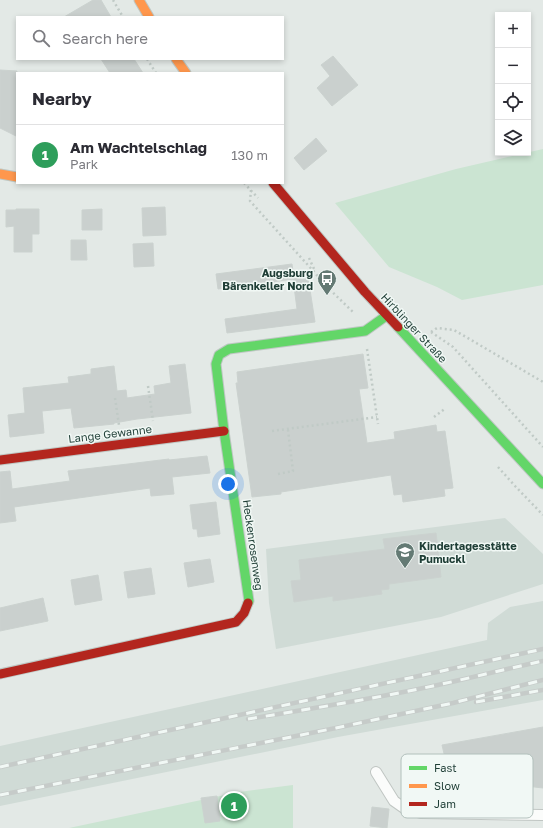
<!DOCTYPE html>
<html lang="en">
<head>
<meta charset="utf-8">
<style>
	:root { --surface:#fff; --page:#f2f2f3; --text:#2b2b33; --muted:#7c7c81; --line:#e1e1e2; --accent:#647a74 }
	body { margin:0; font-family:"Golos Text",sans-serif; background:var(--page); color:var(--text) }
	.controls { position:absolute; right:12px; top:12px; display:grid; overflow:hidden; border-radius:0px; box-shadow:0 2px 6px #0003 }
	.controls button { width:36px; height:36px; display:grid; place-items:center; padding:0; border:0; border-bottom:1px solid var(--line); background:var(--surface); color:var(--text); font:20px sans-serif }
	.you { position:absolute; left:228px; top:484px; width:14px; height:14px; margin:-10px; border:3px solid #fff; border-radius:50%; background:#1a73e8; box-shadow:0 0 0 6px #1a73e833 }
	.badge { display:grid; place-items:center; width:26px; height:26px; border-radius:50%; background:var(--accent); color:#fff; font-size:13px; font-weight:700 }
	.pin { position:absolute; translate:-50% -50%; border:2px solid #fff; box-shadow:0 1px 4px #0006 }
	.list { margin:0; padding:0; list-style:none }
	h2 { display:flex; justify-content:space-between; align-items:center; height:52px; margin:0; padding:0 16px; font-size:17px }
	h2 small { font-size:13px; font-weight:400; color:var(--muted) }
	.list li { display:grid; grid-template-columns:26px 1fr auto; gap:12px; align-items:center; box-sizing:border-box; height:60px; padding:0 16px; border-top:1px solid var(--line) }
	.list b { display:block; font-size:15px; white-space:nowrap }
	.list p { margin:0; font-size:13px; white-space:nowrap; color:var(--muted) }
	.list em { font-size:13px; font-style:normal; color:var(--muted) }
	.icon { flex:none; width:22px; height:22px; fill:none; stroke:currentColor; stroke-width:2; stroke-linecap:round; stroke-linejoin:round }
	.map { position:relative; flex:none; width:543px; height:828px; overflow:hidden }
	.search { position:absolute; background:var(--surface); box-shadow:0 2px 6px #0003; left:16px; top:16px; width:268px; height:44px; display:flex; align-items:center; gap:10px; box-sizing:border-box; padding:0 14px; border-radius:0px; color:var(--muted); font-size:15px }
	.panel { position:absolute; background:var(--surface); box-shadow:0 2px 6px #0003; left:16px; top:72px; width:268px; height:112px; border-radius:0px }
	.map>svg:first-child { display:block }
	.built { fill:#d0dbd6 }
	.green { fill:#cbe4d2 }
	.building { fill:#cad0ce; stroke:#cbd2cf }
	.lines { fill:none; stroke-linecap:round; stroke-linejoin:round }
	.lane-casing { stroke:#c0c6c3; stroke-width:12 }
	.fast-casing { stroke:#bec7c3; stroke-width:11 }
	.slow-casing { stroke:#bec7c3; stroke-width:11 }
	.jam-casing { stroke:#bec7c3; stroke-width:11 }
	.path { stroke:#c0cac6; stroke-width:2.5; stroke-dasharray:2 3; stroke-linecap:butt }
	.lane { stroke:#fbfcfb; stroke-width:10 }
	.fast { stroke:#63d668; stroke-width:9 }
	.slow { stroke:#ff974d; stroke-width:9 }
	.jam { stroke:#b3261e; stroke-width:9 }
	.rail-casing { stroke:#c6cbc9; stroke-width:4.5 }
	.rail { stroke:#f1f8f5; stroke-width:3; stroke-dasharray:9; stroke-linecap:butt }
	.labels { text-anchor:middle; stroke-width:3; stroke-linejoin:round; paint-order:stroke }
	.poi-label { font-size:11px; font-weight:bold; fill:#1f3e36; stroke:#f1f8f5; text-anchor:end }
	.street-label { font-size:11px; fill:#1f3e36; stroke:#f1f8f5 }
	.key { fill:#f1f8f5; stroke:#b2c0bc; stroke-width:1 }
	.key-label { font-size:11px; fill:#1f3e36 }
</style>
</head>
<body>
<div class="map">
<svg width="543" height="828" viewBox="0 0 543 828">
	<rect width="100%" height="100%" fill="#e3e9e6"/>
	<path class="built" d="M 505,518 L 543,554 L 543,584 L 441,617 L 276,649 L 269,603 L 266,549 Z
		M 543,601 L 543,700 L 338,737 L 0,806 L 0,746 L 487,640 L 488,623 L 510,607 Z"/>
	<path class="green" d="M 543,149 L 543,285 L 462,300 L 437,287 L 389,267 L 335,203 L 456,169 Z
		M 293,785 L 293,828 L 69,828 L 239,792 Z"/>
	<path class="building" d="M 93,0 L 101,0 L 111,17 L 64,17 Z
		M 333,56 L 358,85 L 332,106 L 317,88 L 330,76 L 321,65 Z
		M 101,59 L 134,59 L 143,73 L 110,73 Z
		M 0,70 L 17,71 L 16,136 L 0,128 Z
		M 316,138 L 327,151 L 304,170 L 294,158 Z
		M 165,207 L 166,235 L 143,236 L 142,208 Z
		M 16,209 L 39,209 L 39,234 L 32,234 L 32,252 L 14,252 L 14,226 L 6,227 L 6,210 L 16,210 Z
		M 102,209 L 102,230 L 82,230 L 82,210 Z
		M 71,240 L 86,240 L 87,260 L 71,260 Z
		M 153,243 L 154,266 L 134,267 L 133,244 Z
		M 292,264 L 294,279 L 218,289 L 216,274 Z
		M 308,277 L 315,322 L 227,333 L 225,319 L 297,309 L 293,279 Z
		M 363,354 L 368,388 L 359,389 L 367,443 L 395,439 L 394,432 L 436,425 L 437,432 L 445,431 L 453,488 L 444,489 L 445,496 L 403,502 L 402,494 L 394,495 L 391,475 L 281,492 L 281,494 L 252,497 L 236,383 L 238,383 L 237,372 Z
		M 185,364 L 191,413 L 137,419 L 114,423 L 114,424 L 74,428 L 71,408 L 42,411 L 44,433 L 10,437 L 8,415 L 25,413 L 23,388 L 69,383 L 68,377 L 91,374 L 91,369 L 114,366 L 117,391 L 126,390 L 127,398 L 155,394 L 154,386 L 171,383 L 169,366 Z
		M 207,456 L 210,473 L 172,477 L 174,494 L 151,496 L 150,488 L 14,507 L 16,521 L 0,523 L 0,472 L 10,471 L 12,489 L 70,481 L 68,471 L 128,464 L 169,459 L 169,460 Z
		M 216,502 L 220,534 L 198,537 L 197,529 L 193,529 L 190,505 Z
		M 436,533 L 441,577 L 389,584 L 389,589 L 381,590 L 382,594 L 333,601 L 333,596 L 294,602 L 291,581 L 301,580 L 299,560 L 385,549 L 383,539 Z
		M 210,559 L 214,582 L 188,587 L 184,563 Z
		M 151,568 L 155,594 L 128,598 L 124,572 Z
		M 98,575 L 102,600 L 75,605 L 71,580 Z
		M 43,598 L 48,621 L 0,631 L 0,608 Z
		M 543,727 L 543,788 L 526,786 L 523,807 L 485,804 L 487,787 L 434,796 L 429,765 L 446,762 L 442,745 Z
		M 217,796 L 220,821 L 205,823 L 201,798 Z
		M 372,807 L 389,809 L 387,828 L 370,826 Z"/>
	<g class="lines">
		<defs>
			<path id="lane" d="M 376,772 L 394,801 L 404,808 L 421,813 L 543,815"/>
			<path id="fast" d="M 398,327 L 543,484
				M 248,603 L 249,601 L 224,431 L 216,364 L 219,355 L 229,349 L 365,331 L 386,316"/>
			<path id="slow" d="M 139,0 L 149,17
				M 176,59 L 186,73
				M 0,174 L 17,177"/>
			<path id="jam" d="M 273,183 L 365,292 L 398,327
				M 0,460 L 224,431
				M 0,674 L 236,622 L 244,613 L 248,603"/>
		</defs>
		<use href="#lane" class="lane-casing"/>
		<use href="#fast" class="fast-casing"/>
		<use href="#slow" class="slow-casing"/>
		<use href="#jam" class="jam-casing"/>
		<path class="path" d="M 113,0 L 123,17
			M 147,59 L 156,73
			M 244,183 L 258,198
			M 251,190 L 250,201 L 316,274 L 322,282 L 354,313
			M 309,258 L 315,271
			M 431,332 L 453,347 L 543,447
			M 431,332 L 437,328 L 454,330 L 543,382
			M 367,349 L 378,424
			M 148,386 L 153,421
			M 115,398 L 119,425
			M 434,417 L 446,408
			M 272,431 L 377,417
			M 498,467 L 515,486 L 543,515
			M 278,474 L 293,471 L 288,430"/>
		<use href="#lane" class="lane"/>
		<use href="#fast" class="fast"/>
		<use href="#slow" class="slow"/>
		<use href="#jam" class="jam"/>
		<defs>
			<path id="rail" d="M 476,702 L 543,690
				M 248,719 C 310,709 372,699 433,686 C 470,678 506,669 543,661
				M 0,767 L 543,649
				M 0,795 L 336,728 L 453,703 L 543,680"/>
		</defs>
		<use href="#rail" class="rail-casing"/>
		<use href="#rail" class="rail"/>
	</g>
	<defs>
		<symbol id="bus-pin" viewBox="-11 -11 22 30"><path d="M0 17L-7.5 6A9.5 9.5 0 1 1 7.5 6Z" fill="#647a74" stroke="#f1f8f5"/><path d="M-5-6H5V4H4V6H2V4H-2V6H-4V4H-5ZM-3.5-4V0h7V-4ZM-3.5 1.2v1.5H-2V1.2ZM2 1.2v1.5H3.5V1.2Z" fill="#fff"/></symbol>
		<symbol id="school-pin" viewBox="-11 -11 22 30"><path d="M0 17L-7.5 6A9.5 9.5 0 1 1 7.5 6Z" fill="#647a74" stroke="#f1f8f5"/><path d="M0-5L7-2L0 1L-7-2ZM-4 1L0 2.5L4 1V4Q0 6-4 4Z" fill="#fff"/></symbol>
	</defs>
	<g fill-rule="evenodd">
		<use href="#bus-pin" x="316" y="268" width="22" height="30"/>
		<use href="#school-pin" x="394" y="541" width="22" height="30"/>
	</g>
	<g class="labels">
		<g class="poi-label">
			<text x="313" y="277">Augsburg<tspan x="313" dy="13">Bärenkeller Nord</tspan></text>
			<text x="419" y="550" text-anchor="start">Kindertagesstätte<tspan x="419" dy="13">Pumuckl</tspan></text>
		</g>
		<g class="street-label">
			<text transform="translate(414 328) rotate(47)" y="4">Hirblinger Straße</text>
			<text transform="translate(110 434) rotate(-7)" y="4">Lange Gewanne</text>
			<text transform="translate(253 545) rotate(82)" y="4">Heckenrosenweg</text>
		</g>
	</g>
	<rect x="401" y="754" width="132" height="64" rx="6" class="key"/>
	<rect x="409" y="766" width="18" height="4" fill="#63d668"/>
	<rect x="409" y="784" width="18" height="4" fill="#ff974d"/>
	<rect x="409" y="802" width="18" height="4" fill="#b3261e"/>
	<g class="key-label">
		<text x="434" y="772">Fast</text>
		<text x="434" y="790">Slow</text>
		<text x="434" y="808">Jam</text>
	</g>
</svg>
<div class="controls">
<button>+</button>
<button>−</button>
<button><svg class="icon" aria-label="locate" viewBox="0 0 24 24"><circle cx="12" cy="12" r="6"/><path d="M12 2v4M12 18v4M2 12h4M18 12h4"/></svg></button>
<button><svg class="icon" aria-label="layers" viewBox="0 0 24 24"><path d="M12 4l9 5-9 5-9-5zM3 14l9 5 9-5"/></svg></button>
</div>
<div class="you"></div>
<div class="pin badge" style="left:234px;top:806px;background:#2e9e5b">1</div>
<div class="search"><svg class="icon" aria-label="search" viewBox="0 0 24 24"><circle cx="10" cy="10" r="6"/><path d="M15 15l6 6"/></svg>Search here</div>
<section class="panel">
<h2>Nearby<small></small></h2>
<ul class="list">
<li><span class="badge" style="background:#2e9e5b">1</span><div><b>Am Wachtelschlag</b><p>Park</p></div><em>130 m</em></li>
</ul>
</section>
</div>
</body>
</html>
